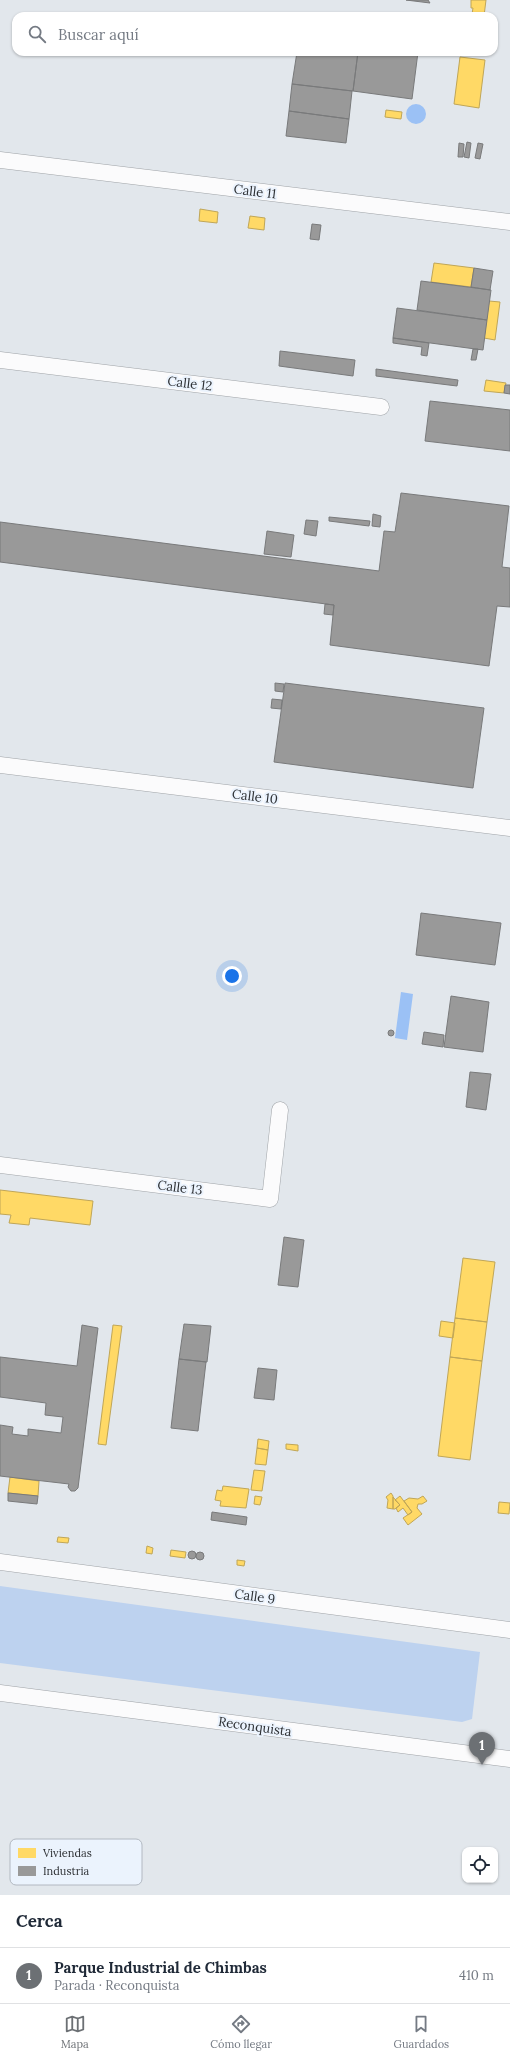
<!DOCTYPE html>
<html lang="es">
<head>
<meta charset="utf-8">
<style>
	:root { --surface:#fff; --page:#f6f6f7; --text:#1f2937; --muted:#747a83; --line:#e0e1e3; --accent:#6c7074 }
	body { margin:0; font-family:Lora,serif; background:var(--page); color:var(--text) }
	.controls { position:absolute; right:12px; bottom:12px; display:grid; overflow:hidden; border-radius:8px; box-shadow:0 1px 3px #0004 }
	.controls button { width:36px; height:36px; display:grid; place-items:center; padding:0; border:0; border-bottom:1px solid var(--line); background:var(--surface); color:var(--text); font:20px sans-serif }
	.you { position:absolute; left:232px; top:976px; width:14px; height:14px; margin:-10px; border:3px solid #fff; border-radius:50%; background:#1a73e8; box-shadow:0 0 0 6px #1a73e833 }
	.badge { display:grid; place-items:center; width:26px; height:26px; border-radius:50%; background:var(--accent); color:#fff; font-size:13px; font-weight:700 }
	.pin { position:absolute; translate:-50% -33px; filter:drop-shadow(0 1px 2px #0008) }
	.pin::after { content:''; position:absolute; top:21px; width:14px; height:12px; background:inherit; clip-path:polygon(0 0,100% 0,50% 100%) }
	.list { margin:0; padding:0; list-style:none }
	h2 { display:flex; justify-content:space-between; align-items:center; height:52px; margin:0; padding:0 16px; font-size:17px }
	h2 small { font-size:13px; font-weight:400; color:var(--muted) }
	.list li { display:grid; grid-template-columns:26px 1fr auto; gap:12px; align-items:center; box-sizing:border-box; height:56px; padding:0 16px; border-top:1px solid var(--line) }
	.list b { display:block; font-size:15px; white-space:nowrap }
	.list p { margin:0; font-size:13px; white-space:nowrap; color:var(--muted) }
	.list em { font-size:13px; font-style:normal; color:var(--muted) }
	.icon { flex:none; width:22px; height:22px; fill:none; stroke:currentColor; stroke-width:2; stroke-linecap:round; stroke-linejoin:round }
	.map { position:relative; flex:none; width:510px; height:1895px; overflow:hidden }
	.search { position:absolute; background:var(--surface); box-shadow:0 1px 3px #0004; left:12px; right:12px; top:12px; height:44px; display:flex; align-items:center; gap:10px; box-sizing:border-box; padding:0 14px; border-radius:12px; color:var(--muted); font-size:15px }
	.sheet { height:108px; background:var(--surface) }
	nav { display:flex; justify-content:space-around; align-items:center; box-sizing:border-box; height:56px; border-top:1px solid var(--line); background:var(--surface); font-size:11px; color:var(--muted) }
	nav a { display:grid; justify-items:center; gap:2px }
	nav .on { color:var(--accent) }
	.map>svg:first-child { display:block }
	.green { fill:#bdd2ef }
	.water { fill:#9bc1f5 }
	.homes { fill:#ffd966; stroke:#c0a657 }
	.industry { fill:#999; stroke:#797a7b }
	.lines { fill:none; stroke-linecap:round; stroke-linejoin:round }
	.minor-casing { stroke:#9fa3a7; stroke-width:17 }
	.minor { stroke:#fbfbfc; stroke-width:16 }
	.labels { text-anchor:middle; stroke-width:4; stroke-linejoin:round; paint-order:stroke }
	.street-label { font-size:13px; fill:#2d3034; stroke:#ebf3fd }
	.key { fill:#ebf3fd; stroke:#b2b8c1; stroke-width:1 }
	.key-label { font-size:11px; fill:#2d3034 }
</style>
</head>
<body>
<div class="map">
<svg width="510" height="1895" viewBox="0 0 510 1895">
	<rect width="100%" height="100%" fill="#e2e7ec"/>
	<path class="green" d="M 0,1586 L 480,1652 L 472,1719 L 462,1722 L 0,1663 Z"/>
	<path class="water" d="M406 114a10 10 0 1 1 20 0a10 10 0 1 1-20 0Z
		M 401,992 L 413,994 L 407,1040 L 395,1038 Z"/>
	<path class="homes" d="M 471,0 L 486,0 L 484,16 L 469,16 L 470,14 L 472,14 L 473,8 L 471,8 Z
		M 460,57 L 485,60 L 479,108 L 454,104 Z
		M 386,110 L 402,112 L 401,119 L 385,117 Z
		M 200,209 L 218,212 L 217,223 L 199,221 Z
		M 250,216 L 265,218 L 264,230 L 248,228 Z
		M 434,263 L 474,268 L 471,287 L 431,282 Z
		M 489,301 L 500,302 L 495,340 L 484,338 Z
		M 486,380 L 506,383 L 504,393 L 484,391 Z
		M 0,1190 L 93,1201 L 90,1225 L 30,1218 L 29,1225 L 9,1223 L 11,1215 L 0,1214 Z
		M 463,1258 L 495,1262 L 487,1322 L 455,1318 Z
		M 455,1318 L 487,1322 L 482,1361 L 450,1357 Z
		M 441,1321 L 455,1323 L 453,1338 L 439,1336 Z
		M 113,1325 L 122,1326 L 106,1445 L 98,1444 Z
		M 450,1357 L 482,1361 L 470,1460 L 438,1456 Z
		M 258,1439 L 269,1441 L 268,1450 L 257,1448 Z
		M 286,1444 L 298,1445 L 298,1451 L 286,1449 Z
		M 257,1448 L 268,1450 L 266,1465 L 255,1464 Z
		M 254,1470 L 265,1471 L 262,1491 L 251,1490 Z
		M 10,1477 L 39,1481 L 38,1496 L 8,1493 Z
		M 223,1486 L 249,1489 L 246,1508 L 220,1506 L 221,1501 L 215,1500 L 217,1490 L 222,1491 Z
		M 391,1493 L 393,1496 L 393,1509 L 387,1508 L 388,1500 L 386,1497 Z
		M 255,1496 L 262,1497 L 260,1505 L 254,1504 Z
		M 400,1496 L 412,1512 L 408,1515 L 403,1508 L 398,1512 L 396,1508 L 400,1505 L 395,1500 Z
		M 423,1496 L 427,1501 L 422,1504 L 418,1504 L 417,1508 L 422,1514 L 408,1525 L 403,1518 L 412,1512 L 404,1501 L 409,1498 L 418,1499 Z
		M 393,1497 L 400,1505 L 395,1509 L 393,1509 Z
		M 499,1502 L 510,1503 L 509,1514 L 498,1513 Z
		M 58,1537 L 69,1538 L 68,1543 L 57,1542 Z
		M 147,1546 L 153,1548 L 152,1554 L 146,1553 Z
		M 171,1550 L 186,1552 L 185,1558 L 170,1556 Z
		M 237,1560 L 245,1561 L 244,1566 L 237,1565 Z"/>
	<path class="industry" d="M 406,0 L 428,0 L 430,3 Z
		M 297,52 L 358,52 L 353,91 L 292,84 Z
		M 358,52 L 418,52 L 412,99 L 353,91 Z
		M 292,84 L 352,91 L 349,119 L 289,111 Z
		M 289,111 L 349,119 L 346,143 L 286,136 Z
		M 467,142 L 471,143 L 469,158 L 464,157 Z
		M 459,143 L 464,144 L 463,157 L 458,157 Z
		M 478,143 L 483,144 L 480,159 L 475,158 Z
		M 312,224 L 321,225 L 319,240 L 310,239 Z
		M 474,268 L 493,271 L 490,290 L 471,287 Z
		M 421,281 L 491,290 L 487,320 L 417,310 Z
		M 397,308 L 487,320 L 483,350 L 393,338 Z
		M 393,338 L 429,343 L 427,356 L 421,355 L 422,347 L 393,343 Z
		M 473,349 L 478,349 L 476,360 L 471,360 Z
		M 280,351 L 355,360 L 353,376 L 279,366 Z
		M 376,369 L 458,380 L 457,386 L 376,376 Z
		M 505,385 L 510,385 L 510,394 L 504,393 Z
		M 430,401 L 510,410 L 510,451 L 425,441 Z
		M 401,493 L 509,506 L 502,567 L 510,568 L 510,607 L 497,606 L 489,666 L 330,645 L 334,605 L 0,562 L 0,522 L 379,571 L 384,531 L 395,532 Z
		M 373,514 L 381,516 L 380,527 L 372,526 Z
		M 329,517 L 370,521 L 369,526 L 329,521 Z
		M 306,520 L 318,521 L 316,536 L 304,534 Z
		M 267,531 L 294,535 L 291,557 L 264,554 Z
		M 325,604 L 334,605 L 333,615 L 324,614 Z
		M 275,683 L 284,684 L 283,692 L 275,691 Z
		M 285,683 L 484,708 L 473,788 L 274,762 Z
		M 272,699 L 282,700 L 281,709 L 271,708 Z
		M 421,913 L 501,923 L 495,965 L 416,955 Z
		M 451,996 L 489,1002 L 483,1052 L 444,1047 Z
		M388 1033a3 3 0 1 1 6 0a3 3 0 1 1-6 0Z
		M 424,1032 L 444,1035 L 443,1047 L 422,1044 Z
		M 470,1072 L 491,1074 L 486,1110 L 466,1107 Z
		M 284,1237 L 304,1240 L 298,1287 L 278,1285 Z
		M 184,1324 L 211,1326 L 207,1362 L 179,1359 Z
		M 82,1325 L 98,1328 L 78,1488 L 75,1491 L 71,1491 L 68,1487 L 69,1484 L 0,1476 L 0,1425 L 13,1427 L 12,1434 L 28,1436 L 28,1429 L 61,1433 L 63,1417 L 45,1415 L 46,1403 L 0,1397 L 0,1357 L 77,1366 Z
		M 179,1359 L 206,1362 L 198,1431 L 171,1428 Z
		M 258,1368 L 277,1370 L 274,1400 L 254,1398 Z
		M 8,1493 L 38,1496 L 37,1504 L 8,1501 Z
		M 212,1512 L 247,1517 L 246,1525 L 211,1520 Z
		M188 1555a4 4 0 1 1 8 0a4 4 0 1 1-8 0Z
		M196 1556a4 4 0 1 1 8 0a4 4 0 1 1-8 0Z"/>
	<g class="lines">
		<defs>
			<path id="minor" d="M 0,160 L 510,222
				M 0,360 L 381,407
				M 0,765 L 510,828
				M 0,1165 L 270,1199 L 280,1110
				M 0,1562 L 510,1630
				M 0,1693 L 510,1759"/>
		</defs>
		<use href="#minor" class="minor-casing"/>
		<use href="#minor" class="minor"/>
	</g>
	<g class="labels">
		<g class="street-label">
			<text transform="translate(255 191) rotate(7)" y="5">Calle 11</text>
			<text transform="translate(190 383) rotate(7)" y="5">Calle 12</text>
			<text transform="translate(255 796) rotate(7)" y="5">Calle 10</text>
			<text transform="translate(180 1187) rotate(7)" y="5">Calle 13</text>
			<text transform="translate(255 1596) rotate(8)" y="5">Calle 9</text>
			<text transform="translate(255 1726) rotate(8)" y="5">Reconquista</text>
		</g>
	</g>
	<rect x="10" y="1839" width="132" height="46" rx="6" class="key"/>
	<rect x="18" y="1848" width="18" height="10" fill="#ffd966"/>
	<rect x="18" y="1866" width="18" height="10" fill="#999"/>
	<g class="key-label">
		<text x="43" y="1857">Viviendas</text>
		<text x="43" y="1875">Industria</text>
	</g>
</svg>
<div class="controls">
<button><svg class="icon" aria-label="locate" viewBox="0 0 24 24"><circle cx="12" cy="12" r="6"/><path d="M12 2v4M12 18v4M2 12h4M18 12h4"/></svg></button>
</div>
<div class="you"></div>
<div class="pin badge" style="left:482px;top:1765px">1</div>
<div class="search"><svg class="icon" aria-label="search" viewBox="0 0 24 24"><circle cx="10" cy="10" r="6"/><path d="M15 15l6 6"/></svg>Buscar aquí</div>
</div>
<section class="sheet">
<h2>Cerca<small></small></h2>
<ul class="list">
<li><span class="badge">1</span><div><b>Parque Industrial de Chimbas</b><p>Parada · Reconquista</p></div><em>410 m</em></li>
</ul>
</section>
<nav>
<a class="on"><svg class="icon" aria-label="map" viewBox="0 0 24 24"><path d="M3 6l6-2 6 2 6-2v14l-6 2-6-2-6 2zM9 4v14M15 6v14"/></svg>Mapa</a>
<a><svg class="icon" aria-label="directions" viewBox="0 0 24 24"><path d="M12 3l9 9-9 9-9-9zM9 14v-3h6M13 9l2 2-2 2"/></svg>Cómo llegar</a>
<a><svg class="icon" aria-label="saved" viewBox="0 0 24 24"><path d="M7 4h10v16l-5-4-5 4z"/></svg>Guardados</a>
</nav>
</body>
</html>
